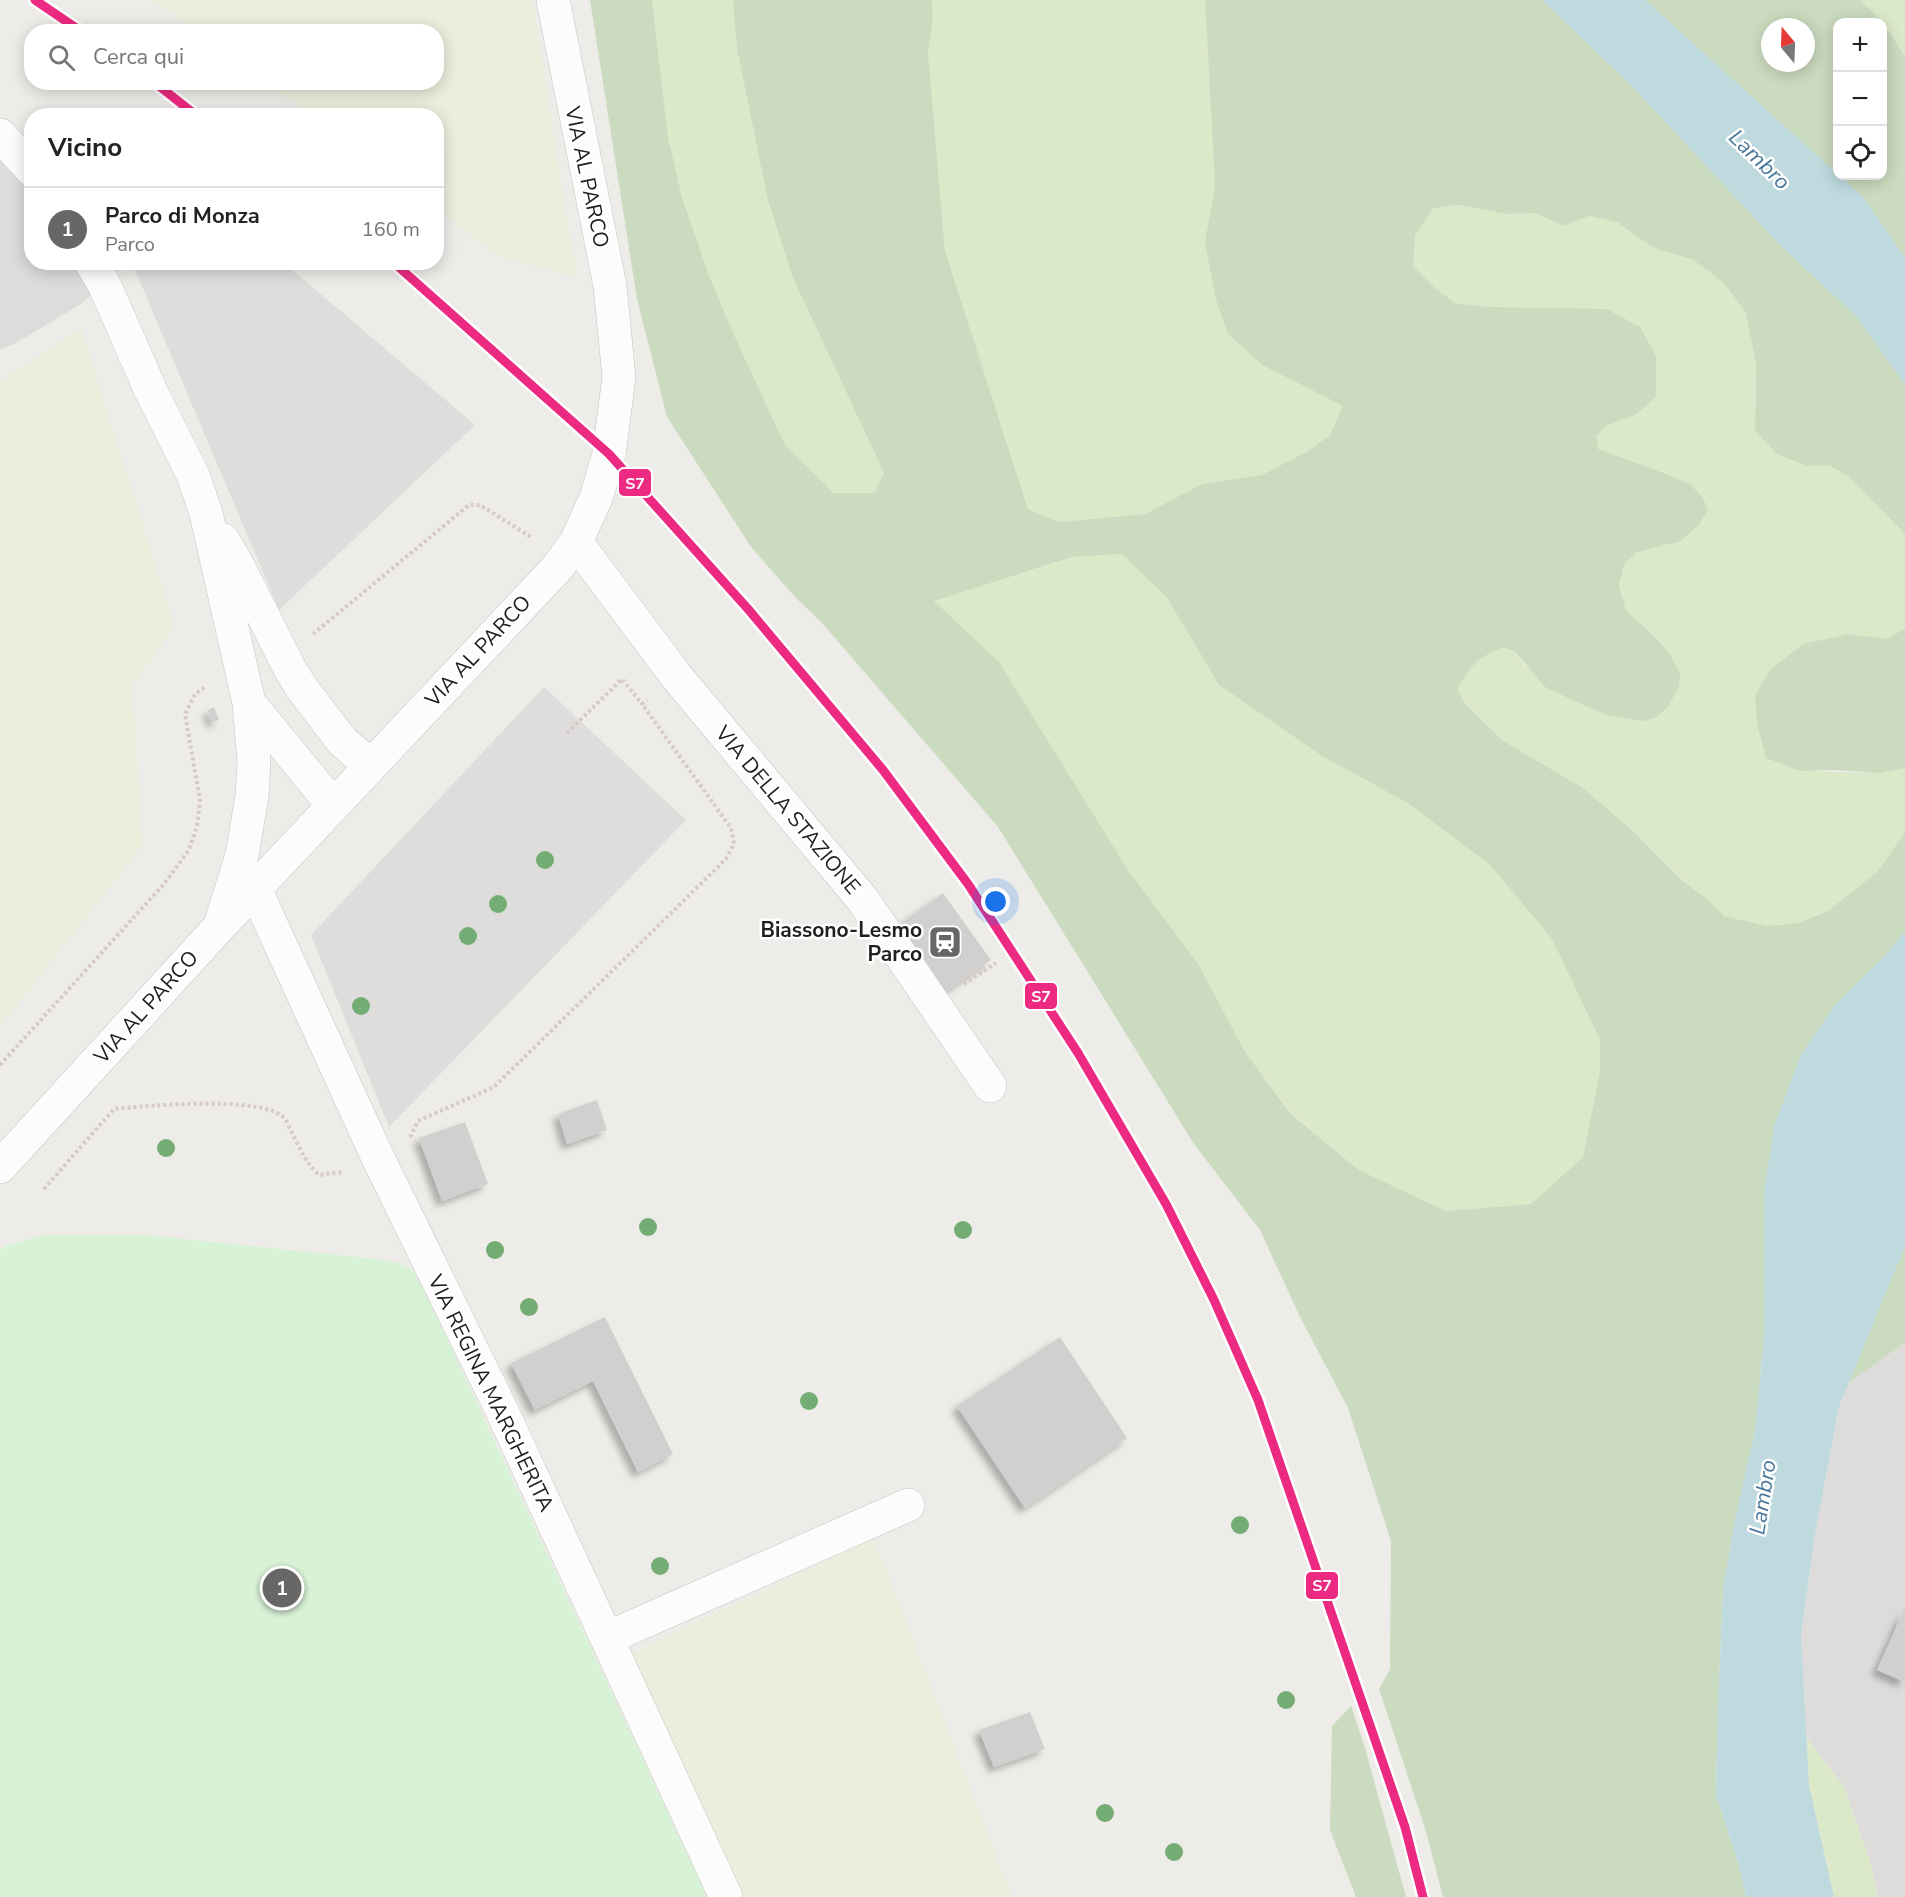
<!DOCTYPE html>
<html lang="it">
<head>
<meta charset="utf-8">
<style>
	:root { --surface:#fff; --page:#f2f2f2; --text:#222; --muted:#767676; --line:#e0e0e0; --accent:#686766 }
	body { margin:0; font-family:"Nunito Sans",sans-serif; background:var(--page); color:var(--text) }
	.controls { position:absolute; right:18px; top:18px; display:grid; overflow:hidden; border-radius:12px; box-shadow:0 3px 15px #0003 }
	.controls button { width:54px; height:54px; display:grid; place-items:center; padding:0; border:0; border-bottom:2px solid var(--line); background:var(--surface); color:var(--text); font:30px sans-serif }
	.compass { position:absolute; left:1761px; top:18px; width:54px; height:54px; border-radius:50%; background:var(--surface); box-shadow:0 3px 15px #0003; rotate:341deg }
	.you { position:absolute; left:996px; top:902px; width:21px; height:21px; margin:-15px; border:4px solid #fff; border-radius:50%; background:#1a73e8; box-shadow:0 0 0 9px #1a73e833 }
	.badge { display:grid; place-items:center; width:39px; height:39px; border-radius:50%; background:var(--accent); color:#fff; font-size:20px; font-weight:700 }
	.pin { position:absolute; translate:-50% -50%; border:3px solid #fff; box-shadow:0 2px 6px #0006 }
	.list { margin:0; padding:0; list-style:none }
	h2 { display:flex; justify-content:space-between; align-items:center; height:78px; margin:0; padding:0 24px; font-size:26px }
	h2 small { font-size:20px; font-weight:400; color:var(--muted) }
	.list li { display:grid; grid-template-columns:39px 1fr auto; gap:18px; align-items:center; box-sizing:border-box; height:84px; padding:0 24px; border-top:2px solid var(--line) }
	.list b { display:block; font-size:22px; white-space:nowrap }
	.list p { margin:0; font-size:20px; white-space:nowrap; color:var(--muted) }
	.list em { font-size:20px; font-style:normal; color:var(--muted) }
	.icon { flex:none; width:33px; height:33px; fill:none; stroke:currentColor; stroke-width:2; stroke-linecap:round; stroke-linejoin:round }
	.map { position:relative; flex:none; width:1905px; height:1897px; overflow:hidden }
	.search { position:absolute; background:var(--surface); box-shadow:0 3px 15px #0003; left:24px; top:24px; width:420px; height:66px; display:flex; align-items:center; gap:15px; box-sizing:border-box; padding:0 21px; border-radius:24px; color:var(--muted); font-size:22px }
	.panel { position:absolute; background:var(--surface); box-shadow:0 3px 15px #0003; left:24px; top:108px; width:420px; height:162px; border-radius:24px }
	.map>svg:first-child { display:block }
	.residential { fill:#dddcda }
	.farmland { fill:#ededdd }
	.grass { fill:#dce9c9 }
	.forest { fill:#cbdbbf; fill-rule:evenodd }
	.park { fill:#d8f2d6 }
	.parking { fill:#dedddc }
	.water { fill:#bedadf }
	.building { fill:#d2d0ce; filter:url(#shadow) }
	.lines { fill:none; stroke-linecap:round; stroke-linejoin:round }
	.minor-casing { stroke:#c5c4c3; stroke-width:34 }
	.path { stroke:#d6c9c8; stroke-width:4; stroke-dasharray:3 3; stroke-linecap:butt }
	.minor { stroke:#fcfcfc; stroke-width:33 }
	.rail-1-casing { stroke:#fff; stroke-width:14 }
	.rail-1 { stroke:#ed2a81; stroke-width:9 }
	.tree { fill:#74ad74 }
	.labels { text-anchor:middle; stroke-width:5; stroke-linejoin:round; paint-order:stroke }
	.street-label { font-size:21px; fill:#202020; stroke:#fff }
	.poi-label { font-size:21px; font-weight:bold; fill:#202020; stroke:#fff; text-anchor:end }
	.water-label { font-size:22px; font-style:italic; fill:#4a789c; stroke:#fff }
	.line-badge { stroke:#fff; stroke-width:2 }
	.badge-label { font-size:16px; text-anchor:middle; font-weight:bold; fill:#fff }
</style>
</head>
<body>
<div class="map">
<svg width="1905" height="1897" viewBox="0 0 1905 1897">
	<defs>
		<filter id="shadow"><feDropShadow dx="-5.5" dy="5.5" stdDeviation="3" flood-color="#0004"/></filter>
	</defs>
	<rect width="100%" height="100%" fill="#eeece9"/>
	<path class="residential" d="M 0,135 L 31,170 L 32,262 L 91,263 L 104,284 L 81,304 L 16,343 L 0,350 Z
		M 1905,1343 L 1905,1897 L 1878,1897 L 1871,1865 L 1844,1787 L 1806,1737 L 1801,1634 L 1815,1534 L 1839,1407 L 1849,1382 Z"/>
	<path class="farmland" d="M 152,0 L 533,0 L 566,214 L 578,278 L 498,256 L 437,210 L 436,116 L 311,115 L 267,83 L 436,82 L 436,32 L 197,31 Z
		M 81,328 L 175,627 L 132,685 L 143,845 L 0,1027 L 0,381 Z
		M 874,1538 L 1012,1897 L 726,1897 L 617,1660 Z"/>
	<path class="grass" d="M 652,0 L 733,0 L 737,49 L 768,201 L 793,278 L 884,473 L 874,493 L 834,493 L 785,445 L 735,337 L 709,276 L 682,197 L 668,137 Z
		M 932,0 L 1205,0 L 1215,185 L 1206,242 L 1228,334 L 1262,365 L 1343,406 L 1330,435 L 1308,451 L 1262,475 L 1202,484 L 1145,514 L 1059,522 L 1028,509 L 945,251 L 928,52 L 933,19 Z
		M 1860,0 L 1905,0 L 1905,56 L 1881,20 Z
		M 1460,205 L 1506,214 L 1536,213 L 1563,226 L 1589,216 L 1617,222 L 1655,249 L 1692,259 L 1724,283 L 1746,313 L 1756,364 L 1754,407 L 1808,466 L 1829,464 L 1849,477 L 1905,534 L 1905,628 L 1889,639 L 1849,634 L 1800,771 C 1835,770 1872,777 1905,768 L 1905,832 L 1878,871 L 1828,911 L 1798,923 L 1766,926 L 1723,916 L 1706,898 L 1684,881 L 1633,831 L 1583,788 L 1502,740 L 1464,701 L 1458,689 C 1470,665 1479,657 1504,647 C 1516,652 1517,656 1525,665 C 1542,681 1565,694 1585,706 L 1671,656 L 1657,639 L 1626,610 L 1619,586 L 1624,563 L 1637,552 L 1656,546 L 1690,484 L 1656,470 L 1598,449 L 1596,436 L 1606,426 L 1635,415 L 1489,307 L 1455,303 L 1435,288 L 1413,266 L 1415,236 L 1434,208 Z
		M 1122,554 L 1167,598 L 1219,685 L 1322,756 L 1409,804 L 1490,865 L 1552,939 L 1600,1040 L 1600,1071 L 1583,1157 L 1531,1204 L 1446,1211 L 1359,1170 L 1292,1114 L 1244,1050 L 1199,965 L 1126,867 L 1077,791 L 934,600 L 1073,557 Z
		M 1806,1737 L 1844,1787 L 1871,1865 L 1878,1897 L 1834,1897 L 1809,1785 Z"/>
	<path class="forest" d="M 590,0 L 652,0 L 668,137 L 682,197 L 709,276 L 735,337 L 785,445 L 834,493 L 874,493 L 884,473 L 793,278 L 768,201 L 737,49 L 733,0 L 932,0 L 933,19 L 928,52 L 945,251 L 1028,509 L 1059,522 L 1145,514 L 1202,484 L 1262,475 L 1308,451 L 1330,435 L 1343,406 L 1262,365 L 1228,334 L 1216,300 L 1205,242 L 1215,185 L 1205,0 L 1542,0 L 1631,85 L 1780,245 L 1856,316 L 1905,384 L 1905,534 L 1849,477 L 1829,465 L 1808,466 L 1778,455 L 1755,431 L 1756,364 L 1746,313 L 1724,283 L 1692,259 L 1655,249 L 1617,222 L 1589,216 L 1563,226 L 1536,213 L 1506,214 L 1460,205 L 1434,208 L 1415,236 L 1413,266 L 1435,288 L 1455,303 L 1489,307 L 1607,309 L 1640,327 L 1656,356 L 1656,397 L 1635,415 L 1606,426 L 1596,436 L 1598,449 L 1656,470 L 1690,484 L 1703,498 L 1708,510 L 1698,526 L 1680,541 L 1637,552 L 1624,564 L 1619,586 L 1626,610 L 1657,639 L 1671,656 L 1680,674 L 1679,687 L 1667,708 L 1656,717 L 1644,721 L 1607,715 L 1585,706 L 1545,687 L 1515,652 L 1504,647 C 1479,657 1470,665 1458,689 L 1464,702 L 1502,740 L 1583,788 L 1633,831 L 1683,881 L 1706,898 L 1724,916 L 1767,926 L 1798,923 L 1828,911 L 1878,871 L 1905,832 L 1905,931 L 1886,955 L 1764,1193 L 1764,1337 L 1755,1431 L 1735,1519 L 1723,1590 L 1718,1705 L 1716,1795 L 1738,1862 L 1746,1897 L 1443,1897 L 1425,1828 L 1379,1689 L 1390,1669 L 1391,1541 L 1348,1408 L 1300,1317 L 1260,1230 L 1194,1144 L 998,827 L 822,623 L 795,597 L 751,547 L 667,417 L 637,299 ZM 1122,554 L 1167,598 L 1219,685 L 1322,756 L 1409,804 L 1490,865 L 1552,939 L 1600,1040 L 1600,1071 L 1583,1157 L 1531,1204 L 1446,1211 L 1359,1170 L 1291,1114 L 1244,1050 L 1199,965 L 1126,867 L 999,662 L 934,601 L 1072,557 Z
		M 1645,0 L 1860,0 L 1881,20 L 1905,56 L 1905,258 L 1863,197 L 1839,176 L 1882,176 L 1882,22 L 1838,22 L 1837,174 ZM 1770,27 L 1806,27 L 1806,63 L 1770,63 Z
		M 1905,628 L 1905,768 L 1879,773 L 1833,770 L 1800,771 L 1766,758 L 1757,724 L 1755,695 L 1769,671 L 1803,644 L 1849,634 L 1888,639 Z
		M 1905,1246 L 1905,1343 L 1849,1382 L 1898,1260 Z
		M 1351,1706 L 1365,1748 L 1406,1897 L 1356,1897 L 1330,1830 L 1332,1726 Z"/>
	<path class="park" d="M 43,1235 L 147,1235 L 376,1259 L 395,1262 L 412,1270 L 422,1285 L 707,1897 L 0,1897 L 0,1251 L 5,1246 Z"/>
	<path class="parking" d="M 0,163 L 17,184 L 0,194 Z
		M 132,263 L 284,263 L 475,425 L 279,610 Z
		M 544,687 L 686,820 L 389,1127 L 311,935 Z"/>
	<path class="water" d="M 1542,0 L 1645,0 L 1863,197 L 1905,258 L 1905,384 L 1856,316 L 1780,245 L 1631,85 Z
		M 1905,931 L 1905,1246 L 1839,1407 L 1815,1534 L 1801,1634 L 1809,1785 L 1834,1897 L 1746,1897 L 1738,1862 L 1716,1795 L 1718,1705 L 1723,1590 L 1735,1519 L 1755,1431 L 1764,1337 L 1764,1193 L 1774,1126 L 1801,1055 L 1835,1005 L 1886,955 Z"/>
	<path class="building" d="M 214,707 L 219,720 L 213,722 L 208,710 Z
		M 943,893 L 991,960 L 946,991 L 899,925 Z
		M 597,1100 L 607,1130 L 567,1144 L 558,1114 Z
		M 465,1122 L 488,1184 L 442,1201 L 419,1138 Z
		M 605,1317 L 673,1454 L 638,1472 L 593,1381 L 535,1410 L 511,1363 Z
		M 1060,1337 L 1127,1438 L 1025,1508 L 957,1406 Z
		M 1905,1608 L 1905,1682 L 1877,1670 Z
		M 1030,1712 L 1045,1749 L 994,1767 L 979,1730 Z"/>
	<g class="lines">
		<defs>
			<path id="minor" d="M 0,135 L 32,170
				M 91,262 L 104,284 L 151,391 L 193,475 L 206,513 L 249,703 L 254,762 L 252,796 L 242,855 L 222,919
				M 223,540 L 236,562 L 290,669 L 301,687 L 342,741 L 370,765
				M 576,542 L 677,677 L 863,900 L 990,1086
				M 249,703 L 333,805
				M 255,889 L 378,1158 L 502,1411 L 726,1897
				M 0,1167 L 220,926 L 558,567 L 576,542 L 596,498 L 609,454 L 619,377 L 610,286 L 553,0
				M 607,1638 L 908,1505"/>
		</defs>
		<use href="#minor" class="minor-casing"/>
		<path class="path" d="M 313,634 L 469,505 L 480,505 L 531,537
			M 567,733 L 622,679 L 642,704
			M 964,984 L 996,963
			M 0,1065 L 164,884 L 189,850 L 197,826 L 200,800 L 185,714 L 195,694 L 207,686
			M 410,1137 L 418,1121 L 494,1087 L 726,859 L 734,844 L 731,828 L 642,704 L 647,700
			M 44,1189 L 114,1109 C 148,1106 259,1095 283,1117 C 287,1120 289,1128 292,1133 C 300,1149 306,1163 319,1175 L 343,1172"/>
		<use href="#minor" class="minor"/>
		<defs>
			<path id="rail-1" d="M 35,0 L 82,32
				M 154,82 L 197,116
				M 393,262 L 609,454 L 748,609 L 883,770 L 968,884 L 1078,1053 L 1166,1204 L 1214,1300 L 1258,1400 L 1405,1827 L 1423,1897"/>
		</defs>
		<use href="#rail-1" class="rail-1-casing"/>
		<use href="#rail-1" class="rail-1"/>
	</g>
	<g class="tree">
		<circle cx="545" cy="860" r="9"/>
		<circle cx="498" cy="904" r="9"/>
		<circle cx="468" cy="936" r="9"/>
		<circle cx="361" cy="1006" r="9"/>
		<circle cx="166" cy="1148" r="9"/>
		<circle cx="648" cy="1227" r="9"/>
		<circle cx="963" cy="1230" r="9"/>
		<circle cx="495" cy="1250" r="9"/>
		<circle cx="529" cy="1307" r="9"/>
		<circle cx="809" cy="1401" r="9"/>
		<circle cx="1240" cy="1525" r="9"/>
		<circle cx="660" cy="1566" r="9"/>
		<circle cx="1286" cy="1700" r="9"/>
		<circle cx="1105" cy="1813" r="9"/>
		<circle cx="1174" cy="1852" r="9"/>
	</g>
	<defs>
		<symbol id="station-square" viewBox="-11 -11 22 22"><rect x="-9" y="-9" width="18" height="18" rx="4" fill="#686766" stroke="#fff"/><path d="M-3-6H3Q5-6 5-4V2Q5 4 3 4L4.5 6H3L1.5 4h-3L-3 6H-4.5L-3 4Q-5 4-5 2V-4Q-5-6-3-6ZM-3.5-4v3h7v-3ZM-3.5 1v1.5H-2V1ZM2 1v1.5H3.5V1Z" fill="#fff"/></symbol>
	</defs>
	<g fill-rule="evenodd">
		<use href="#station-square" x="926" y="923" width="38" height="38"/>
	</g>
	<g class="labels">
		<g class="street-label">
			<text transform="translate(587 177) rotate(78)" y="7">VIA AL PARCO</text>
			<text transform="translate(478 651) rotate(-47)" y="7">VIA AL PARCO</text>
			<text transform="translate(788 810) rotate(50)" y="7">VIA DELLA STAZIONE</text>
			<text transform="translate(146 1007) rotate(-48)" y="7">VIA AL PARCO</text>
			<text transform="translate(491 1393) rotate(64)" y="7">VIA REGINA MARGHERITA</text>
		</g>
		<g class="poi-label">
			<text x="922" y="937">Biassono-Lesmo<tspan x="922" dy="24">Parco</tspan></text>
		</g>
		<g class="water-label">
			<text transform="translate(1760 159) rotate(44)" y="8">Lambro</text>
			<text transform="translate(1762 1497) rotate(-81)" y="8">Lambro</text>
		</g>
	</g>
	<g class="line-badge">
		<rect x="618" y="468" width="34" height="29" rx="6" fill="#ed2a81"/>
		<rect x="1024" y="982" width="34" height="28" rx="6" fill="#ed2a81"/>
		<rect x="1305" y="1571" width="34" height="29" rx="6" fill="#ed2a81"/>
	</g>
	<g class="badge-label">
		<text x="635" y="489">S7</text>
		<text x="1041" y="1002">S7</text>
		<text x="1322" y="1591">S7</text>
	</g>
</svg>
<div class="controls">
<button>+</button>
<button>−</button>
<button><svg class="icon" aria-label="locate" viewBox="0 0 24 24"><circle cx="12" cy="12" r="6"/><path d="M12 2v4M12 18v4M2 12h4M18 12h4"/></svg></button>
</div>
<svg class="compass" viewBox="-18 -18 36 36"><path d="M0-13l5 13h-10z" fill="#e53935"/><path d="M0 13l5-13h-10z" fill="#767676"/></svg>
<div class="you"></div>
<div class="pin badge" style="left:282px;top:1588px">1</div>
<div class="search"><svg class="icon" aria-label="search" viewBox="0 0 24 24"><circle cx="10" cy="10" r="6"/><path d="M15 15l6 6"/></svg>Cerca qui</div>
<section class="panel">
<h2>Vicino<small></small></h2>
<ul class="list">
<li><span class="badge">1</span><div><b>Parco di Monza</b><p>Parco</p></div><em>160 m</em></li>
</ul>
</section>
</div>
</body>
</html>
